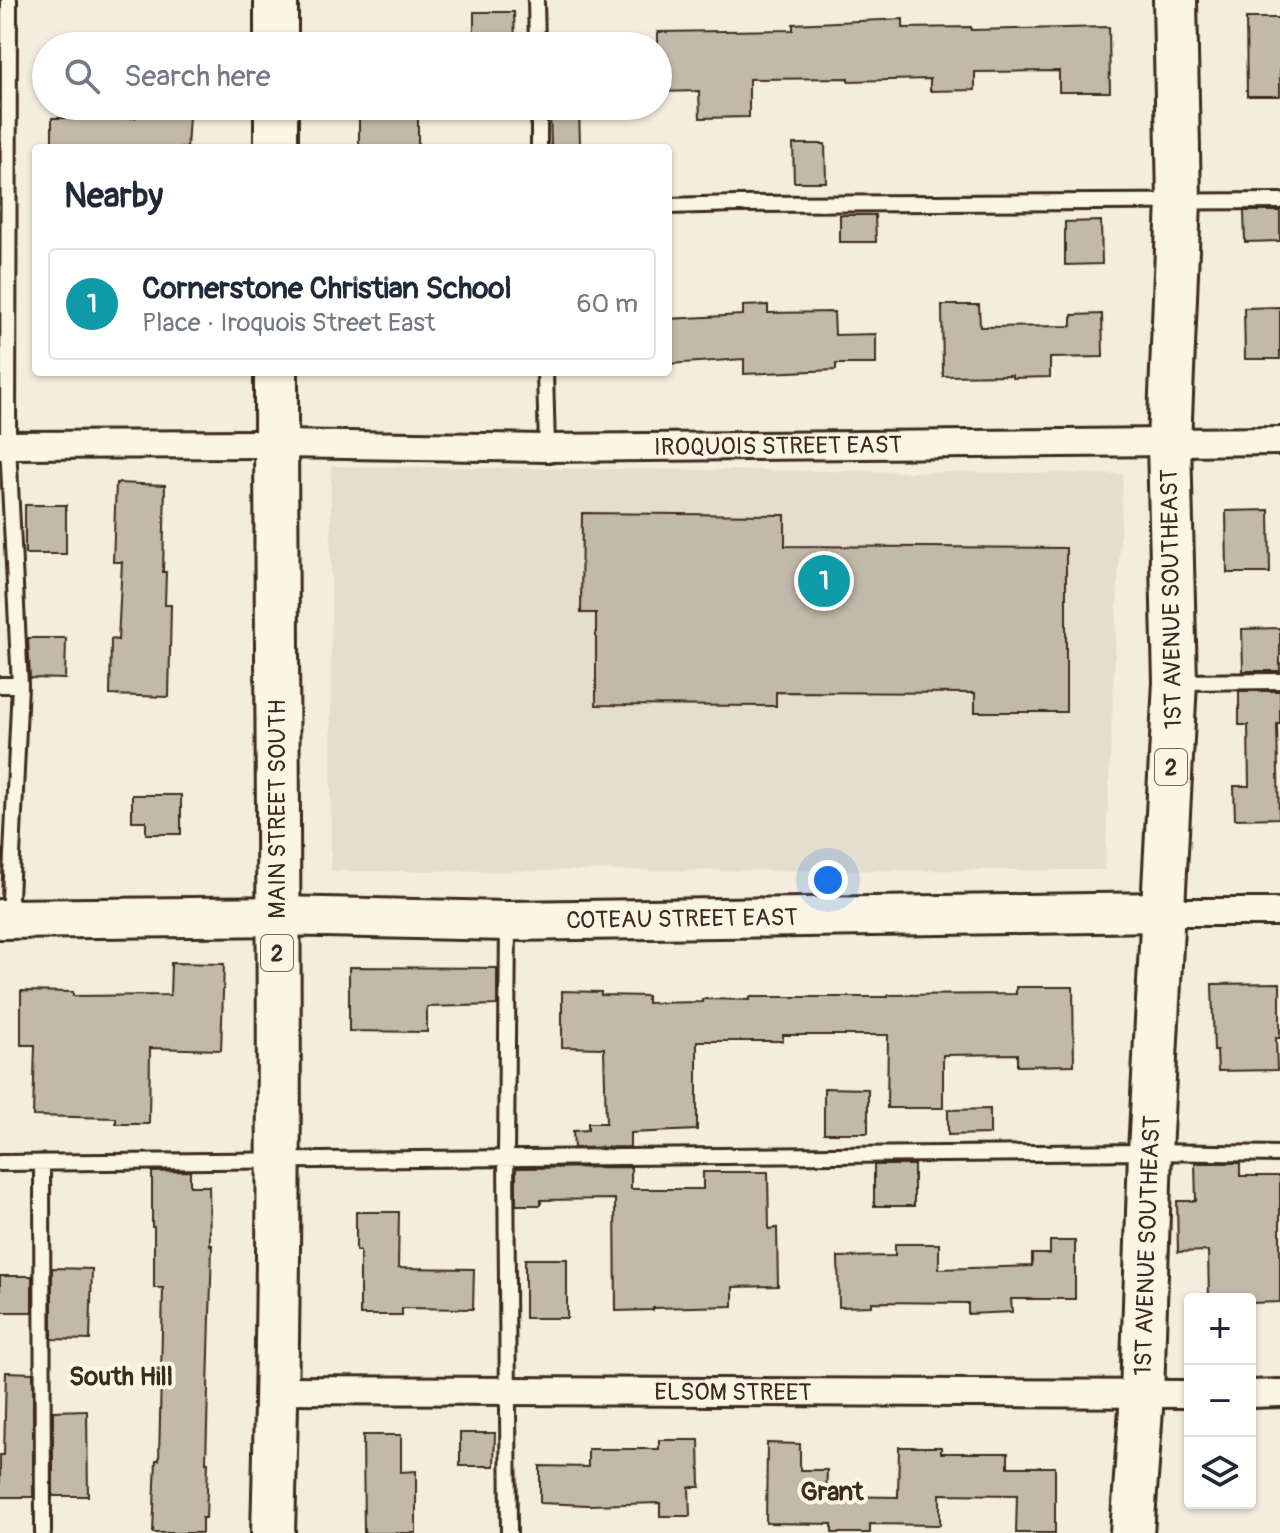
<!DOCTYPE html>
<html lang="en">
<head>
<meta charset="utf-8">
<style>
	:root { --surface:#fff; --page:#f2f2f3; --text:#1f2937; --muted:#747a83; --line:#e0e1e3; --accent:#111827 }
	body { margin:0; font-family:Pangolin,sans-serif; background:var(--page); color:var(--text) }
	.controls { position:absolute; right:24px; bottom:24px; display:grid; overflow:hidden; border-radius:8px; box-shadow:0 2px 6px #0004 }
	.controls button { width:72px; height:72px; display:grid; place-items:center; padding:0; border:0; border-bottom:2px solid var(--line); background:var(--surface); color:var(--text); font:40px sans-serif }
	.you { position:absolute; left:828px; top:880px; width:28px; height:28px; margin:-20px; border:6px solid #fff; border-radius:50%; background:#1a73e8; box-shadow:0 0 0 12px #1a73e833 }
	.badge { display:grid; place-items:center; width:52px; height:52px; border-radius:50%; background:var(--accent); color:#fff; font-size:26px; font-weight:700 }
	.pin { position:absolute; translate:-50% -50%; border:4px solid #fff; box-shadow:0 2px 8px #0006 }
	.list { margin:0; padding:0; list-style:none }
	h2 { display:flex; justify-content:space-between; align-items:center; height:104px; margin:0; padding:0 32px; font-size:34px }
	h2 small { font-size:26px; font-weight:400; color:var(--muted) }
	.list li { display:grid; grid-template-columns:52px 1fr auto; gap:24px; align-items:center; box-sizing:border-box; height:112px; margin:0 16px 16px; padding:0 16px; border:2px solid var(--line); border-radius:8px }
	.list b { display:block; font-size:30px; white-space:nowrap }
	.list p { margin:0; font-size:26px; white-space:nowrap; color:var(--muted) }
	.list em { font-size:26px; font-style:normal; color:var(--muted) }
	.icon { flex:none; width:44px; height:44px; fill:none; stroke:currentColor; stroke-width:2; stroke-linecap:round; stroke-linejoin:round }
	.map { position:relative; flex:none; width:1280px; height:1533px; overflow:hidden }
	.search { position:absolute; background:var(--surface); box-shadow:0 2px 6px #0004; left:32px; top:32px; width:640px; height:88px; display:flex; align-items:center; gap:20px; box-sizing:border-box; padding:0 28px; border-radius:44px; color:var(--muted); font-size:30px }
	.panel { position:absolute; background:var(--surface); box-shadow:0 2px 6px #0004; left:32px; top:144px; width:640px; height:232px; border-radius:8px }
	.map>svg:first-child { display:block }
	.built { fill:#e5ddce }
	.building { fill:#c3b9aa; stroke:#3b2a1e; stroke-width:2 }
	.lines { fill:none; stroke-linecap:round; stroke-linejoin:round }
	.lane-casing { stroke:#3b2a1e; stroke-width:20 }
	.street-casing { stroke:#3b2a1e; stroke-width:32 }
	.secondary-casing { stroke:#3b2a1e; stroke-width:44 }
	.primary-casing { stroke:#3b2a1e; stroke-width:48 }
	.lane { stroke:#fcf5e5; stroke-width:14 }
	.street { stroke:#fcf5e5; stroke-width:26 }
	.secondary { stroke:#fcf5e5; stroke-width:38 }
	.primary { stroke:#fcf5e5; stroke-width:42 }
	.labels { text-anchor:middle; stroke-width:8; stroke-linejoin:round; paint-order:stroke }
	.shield { fill:#fcf5e5; stroke:#75675a; stroke-width:2 }
	.shield-label { font-size:22px; font-weight:bold; fill:#3b2a1e }
	.street-label { font-size:24px; fill:#3b2a1e; stroke:#fcf5e5 }
	.neighbourhood-label { font-size:26px; font-weight:bold; fill:#3b2a1e; stroke:#fcf5e5 }
</style>
</head>
<body>
<div class="map">
<svg width="1280" height="1533" viewBox="0 0 1280 1533">
	<rect width="100%" height="100%" fill="#f4eddd"/>
	<filter id="ink" filterUnits="userSpaceOnUse"><feTurbulence type="fractalNoise" baseFrequency=".0125" numOctaves="2"/><feDisplacementMap in="SourceGraphic" scale="16" xChannelSelector="R" yChannelSelector="G"/><feConvolveMatrix kernelMatrix="1 2 1 2 8 2 1 2 1" color-interpolation-filters="sRGB"/></filter>
	<g filter="url(#ink)">
		<path class="built" d="M 331,466 L 1123,474 L 1105,870 L 331,871 Z"/>
		<path class="building" d="M 474,12 L 514,12 L 515,42 L 474,42 Z
			M 1246,18 L 1280,18 L 1280,96 L 1247,96 Z
			M 903,19 L 903,28 L 971,27 L 971,30 L 1109,27 L 1110,92 L 1059,92 L 1059,71 L 975,72 L 975,90 L 930,91 L 930,79 L 848,81 L 848,78 L 749,79 L 749,117 L 700,118 L 699,91 L 658,92 L 658,32 L 793,30 L 793,24 Z
			M 550,106 L 579,106 L 580,147 L 551,148 Z
			M 359,111 L 418,111 L 418,148 L 359,148 Z
			M 135,114 L 189,116 L 187,148 L 52,148 L 52,118 L 135,118 Z
			M 793,144 L 825,144 L 826,182 L 794,182 Z
			M 1244,211 L 1280,211 L 1280,241 L 1245,242 Z
			M 840,215 L 875,215 L 876,242 L 840,242 Z
			M 1101,221 L 1102,264 L 1065,265 L 1065,222 Z
			M 768,305 L 768,313 L 834,312 L 835,335 L 876,334 L 876,364 L 836,364 L 836,370 L 744,374 L 744,359 L 668,364 L 668,319 L 743,315 L 743,306 Z
			M 942,305 L 979,305 L 980,327 L 1072,326 L 1072,315 L 1102,314 L 1103,357 L 1050,358 L 1050,377 L 1012,378 L 1012,375 L 943,376 Z
			M 1280,307 L 1280,359 L 1245,359 L 1244,308 Z
			M 116,483 L 165,485 L 163,572 L 166,572 L 165,605 L 171,605 L 169,697 L 110,695 L 111,639 L 118,640 L 122,562 L 113,562 Z
			M 25,505 L 66,505 L 66,554 L 25,554 Z
			M 1269,510 L 1270,573 L 1227,573 L 1226,511 Z
			M 582,513 L 785,515 L 785,546 L 1066,548 L 1066,712 L 975,712 L 975,693 L 776,692 L 776,706 L 596,705 L 596,613 L 581,613 Z
			M 1280,628 L 1280,671 L 1243,671 L 1242,629 Z
			M 28,638 L 66,638 L 65,679 L 30,678 Z
			M 1239,691 L 1280,691 L 1280,724 L 1277,724 L 1279,818 L 1235,819 L 1234,786 L 1249,786 L 1248,725 L 1239,725 Z
			M 132,795 L 181,795 L 181,834 L 146,834 L 146,821 L 132,821 Z
			M 171,963 L 224,964 L 221,1050 L 150,1048 L 149,1124 L 116,1124 L 116,1118 L 33,1116 L 35,1045 L 21,1045 L 21,991 L 73,992 L 73,996 L 170,995 Z
			M 349,967 L 497,968 L 497,1005 L 427,1007 L 427,1032 L 349,1031 Z
			M 1280,983 L 1280,1038 L 1276,1038 L 1277,1070 L 1218,1071 L 1217,1051 L 1214,1051 L 1212,984 Z
			M 1016,987 L 1073,987 L 1074,1065 L 1017,1066 L 1017,1054 L 943,1055 L 943,1108 L 887,1108 L 888,1035 L 783,1035 L 783,1041 L 697,1041 L 697,1130 L 630,1133 L 630,1147 L 574,1148 L 573,1131 L 588,1130 L 588,1123 L 606,1123 L 604,1048 L 562,1047 L 562,991 L 601,992 L 601,995 L 647,996 L 647,1003 L 702,1002 L 702,999 L 750,1000 L 750,997 L 888,997 L 888,995 L 1016,994 Z
			M 824,1088 L 868,1089 L 868,1133 L 824,1133 Z
			M 990,1109 L 990,1134 L 948,1135 L 948,1110 Z
			M 1195,1163 L 1240,1163 L 1240,1176 L 1280,1176 L 1280,1302 L 1250,1303 L 1250,1299 L 1209,1299 L 1208,1251 L 1178,1252 L 1177,1201 L 1196,1201 Z
			M 874,1165 L 914,1165 L 914,1206 L 874,1206 Z
			M 631,1167 L 631,1189 L 703,1189 L 703,1172 L 768,1172 L 769,1229 L 777,1228 L 778,1286 L 733,1287 L 733,1306 L 653,1308 L 653,1310 L 616,1311 L 615,1199 L 541,1200 L 541,1205 L 516,1205 L 516,1168 Z
			M 190,1171 L 190,1186 L 209,1186 L 210,1245 L 212,1245 L 206,1462 L 208,1462 L 206,1518 L 202,1518 L 202,1533 L 153,1533 L 156,1460 L 159,1460 L 163,1288 L 154,1288 L 154,1227 L 152,1227 L 152,1172 Z
			M 356,1212 L 399,1212 L 398,1268 L 474,1269 L 473,1309 L 402,1308 L 402,1315 L 360,1315 L 360,1251 L 356,1251 Z
			M 1050,1241 L 1075,1241 L 1075,1299 L 1011,1299 L 1012,1312 L 968,1314 L 968,1303 L 872,1302 L 872,1306 L 839,1307 L 838,1257 L 895,1256 L 895,1244 L 939,1244 L 939,1269 L 1032,1266 L 1032,1254 L 1050,1254 Z
			M 525,1259 L 567,1259 L 567,1318 L 525,1318 Z
			M 52,1268 L 92,1269 L 90,1340 L 52,1339 Z
			M 0,1276 L 32,1276 L 32,1312 L 0,1312 Z
			M 6,1372 L 33,1373 L 33,1497 L 0,1497 L 0,1455 L 4,1455 Z
			M 87,1410 L 88,1496 L 53,1496 L 53,1411 Z
			M 460,1433 L 495,1433 L 494,1466 L 460,1466 Z
			M 363,1435 L 401,1435 L 401,1472 L 416,1471 L 416,1533 L 364,1533 Z
			M 659,1440 L 699,1440 L 700,1487 L 689,1487 L 690,1516 L 660,1516 L 660,1503 L 588,1505 L 540,1503 L 540,1466 L 588,1467 L 588,1449 L 659,1449 Z
			M 767,1443 L 800,1444 L 800,1470 L 827,1470 L 826,1496 L 898,1497 L 899,1447 L 941,1447 L 941,1453 L 1008,1453 L 1008,1467 L 1055,1467 L 1055,1533 L 1016,1533 L 1017,1495 L 940,1494 L 940,1525 L 870,1524 L 870,1533 L 832,1533 L 832,1524 L 766,1523 Z"/>
		<g class="lines">
			<defs>
				<path id="lane" d="M 9,0 L 8,445 L 20,685 L 9,919
					M 536,0 L 537,46
					M 539,106 L 539,148
					M 668,206 L 737,204 L 1280,201
					M 545,372 L 547,448
					M 1176,682 L 1280,681
					M 0,685 L 20,685
					M 508,921 L 506,1158 L 509,1533
					M 0,1163 L 1150,1152 L 1280,1154
					M 42,1163 L 43,1533"/>
				<g id="street">
					<path id="s1" d="M 0,445 L 276,444 L 547,448 L 1280,441"/>
					<path d="M 1163,912 L 1280,912"/>
					<path id="s2" d="M 277,1390 L 1190,1394"/>
					<path d="M 1250,1394 L 1280,1393"/>
				</g>
				<g id="secondary">
					<path id="s3" d="M 0,919 L 277,916 L 508,921 L 1163,912"/>
				</g>
				<g id="primary">
					<path d="M 276,46 L 276,0"/>
					<path d="M 276,148 L 276,106"/>
					<path d="M 273,1533 C 284,1146 276,759 276,372"/>
					<path id="s4" d="M 1132,1533 L 1142,1395 L 1150,1152 L 1175,682 L 1169,443 L 1179,201 L 1175,0"/>
				</g>
			</defs>
			<use href="#lane" class="lane-casing"/>
			<use href="#street" class="street-casing"/>
			<use href="#secondary" class="secondary-casing"/>
			<use href="#primary" class="primary-casing"/>
			<use href="#lane" class="lane"/>
			<use href="#street" class="street"/>
			<use href="#secondary" class="secondary"/>
			<use href="#primary" class="primary"/>
		</g>
	</g>
	<g class="labels">
		<g class="shield">
			<rect x="1155" y="749" width="32" height="36" rx="6"/>
			<rect x="261" y="935" width="32" height="36" rx="6"/>
		</g>
		<g class="shield-label">
			<text x="1171" y="775">2</text>
			<text x="277" y="961">2</text>
		</g>
		<g class="street-label">
			<text dy="8" stroke="none"><textPath href="#s1" startOffset="778">IROQUOIS STREET EAST</textPath></text>
			<text transform="translate(1171 599) rotate(-91)" y="8">1ST AVENUE SOUTHEAST</text>
			<text transform="translate(277 809) rotate(-90)" y="8">MAIN STREET SOUTH</text>
			<text dy="8" stroke="none"><textPath href="#s3" startOffset="682">COTEAU STREET EAST</textPath></text>
			<text dy="8" stroke="none"><textPath href="#s4" startOffset="288">1ST AVENUE SOUTHEAST</textPath></text>
			<text dy="8" stroke="none"><textPath href="#s2" startOffset="456">ELSOM STREET</textPath></text>
		</g>
		<g class="neighbourhood-label">
			<text x="121" y="1385">South Hill</text>
			<text x="832" y="1500">Grant</text>
		</g>
	</g>
</svg>
<div class="controls">
<button>+</button>
<button>−</button>
<button><svg class="icon" aria-label="layers" viewBox="0 0 24 24"><path d="M12 4l9 5-9 5-9-5zM3 14l9 5 9-5"/></svg></button>
</div>
<div class="you"></div>
<div class="pin badge" style="left:824px;top:581px;background:#0f9aa8">1</div>
<div class="search"><svg class="icon" aria-label="search" viewBox="0 0 24 24"><circle cx="10" cy="10" r="6"/><path d="M15 15l6 6"/></svg>Search here</div>
<section class="panel">
<h2>Nearby<small></small></h2>
<ul class="list">
<li><span class="badge" style="background:#0f9aa8">1</span><div><b>Cornerstone Christian School</b><p>Place · Iroquois Street East</p></div><em>60 m</em></li>
</ul>
</section>
</div>
</body>
</html>
